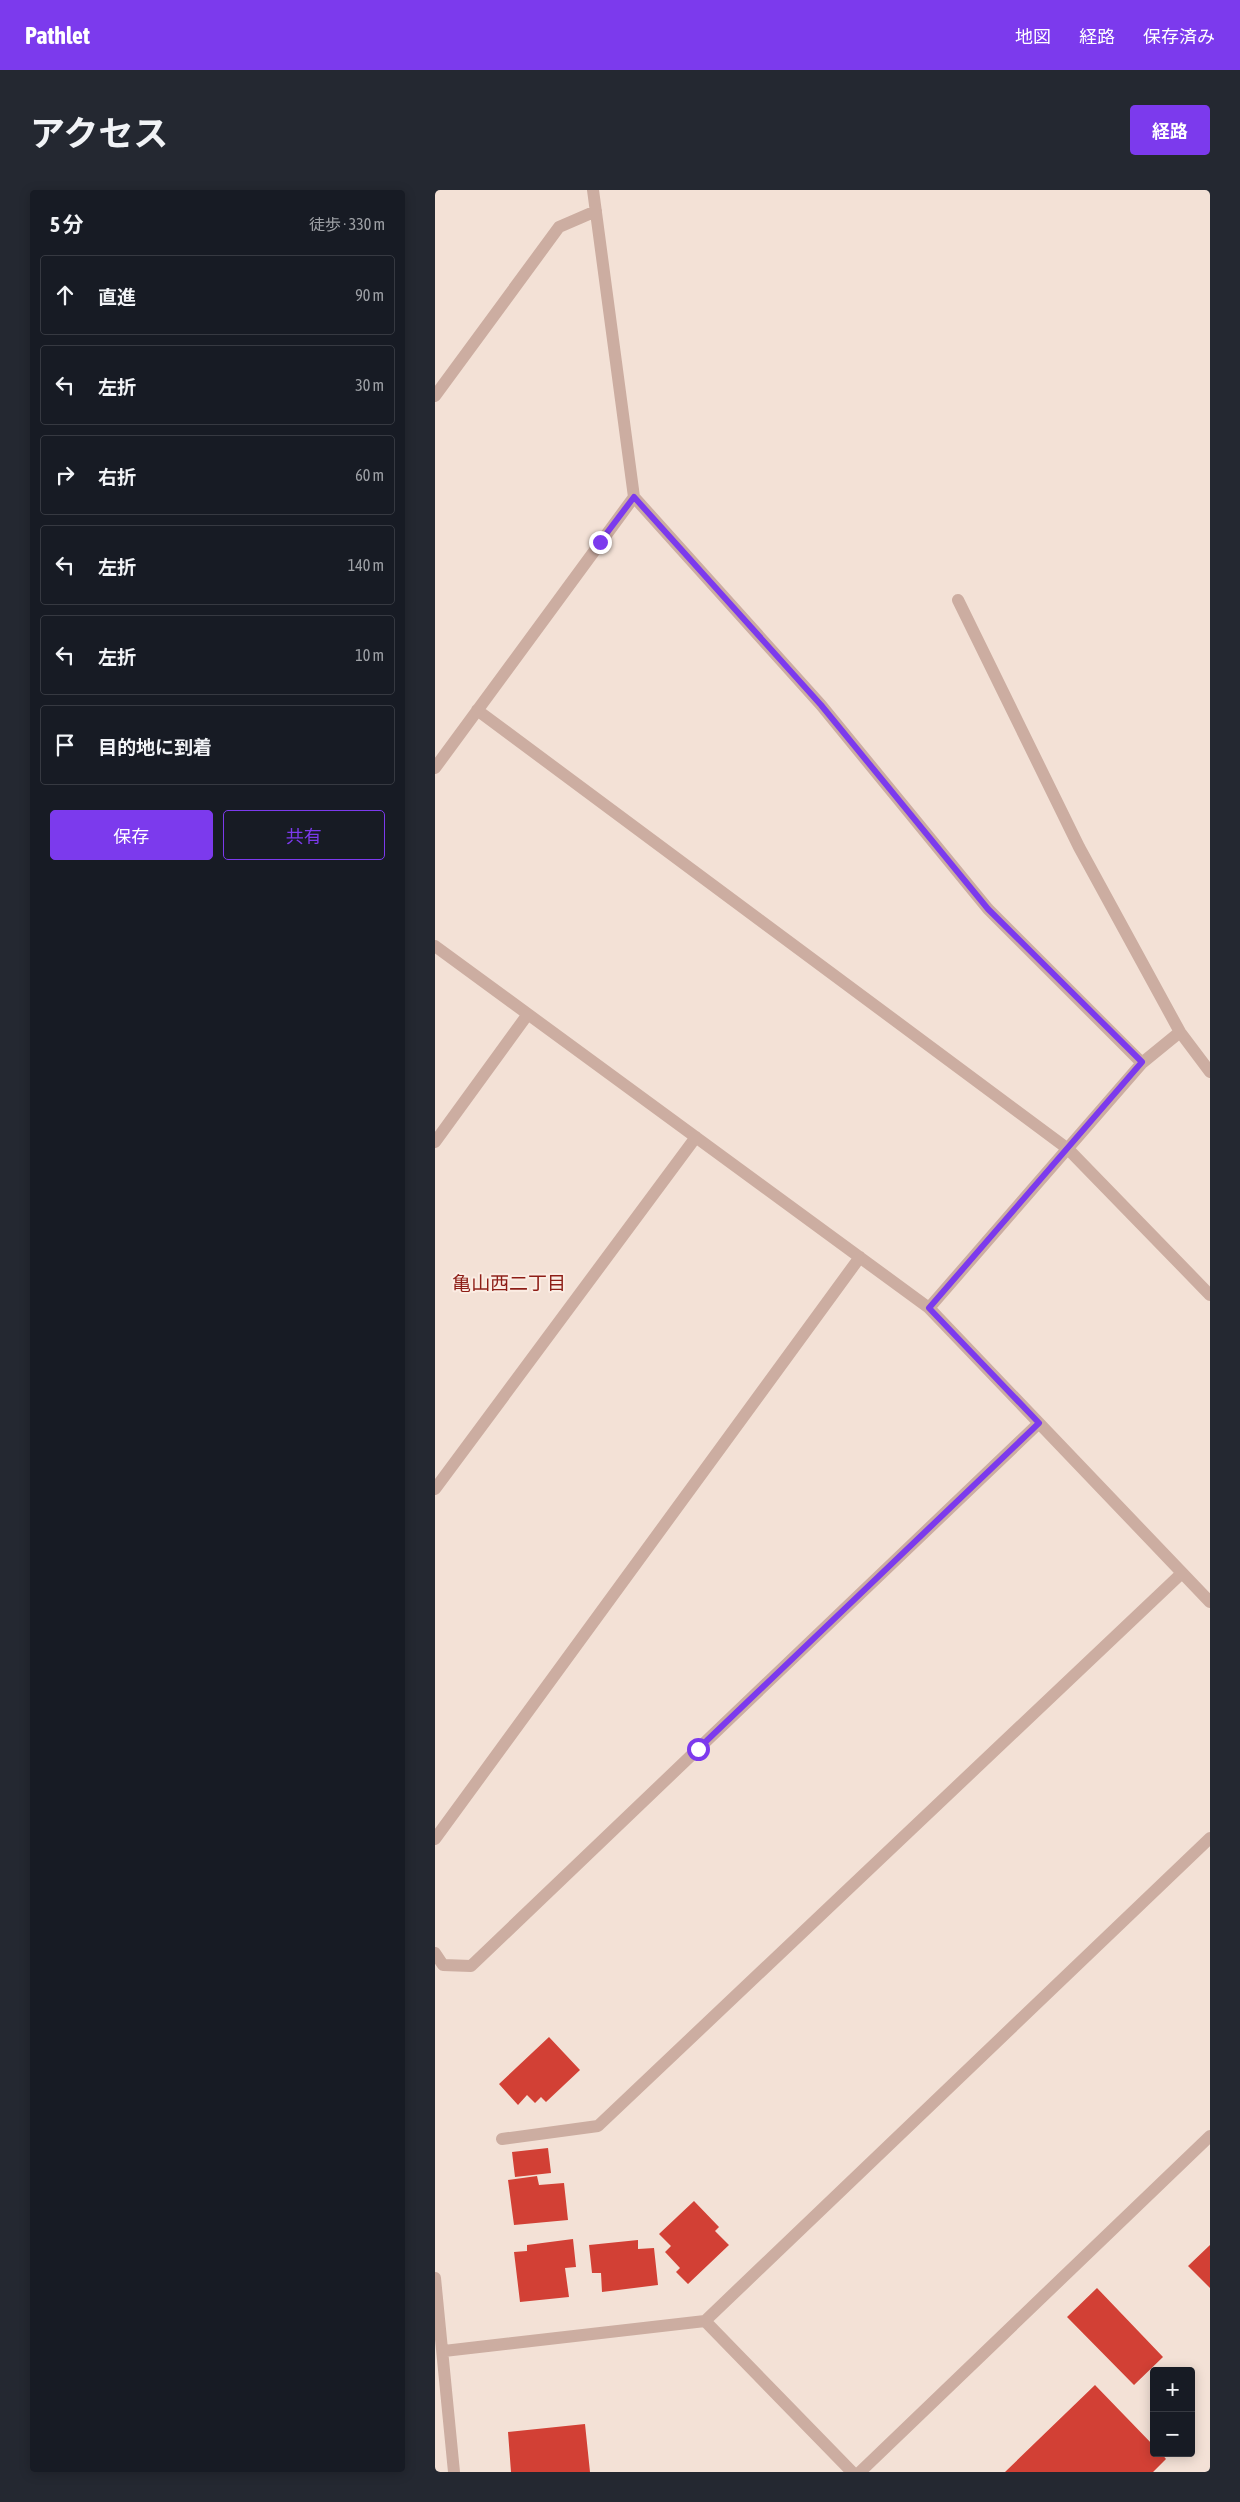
<!DOCTYPE html>
<html lang="ja">
<head>
<meta charset="utf-8">
<style>
	:root { --surface:#171b24; --page:#242831; --text:#f1f3f6; --muted:#9ea1a6; --line:#363941; --accent:#7c3aed }
	body { margin:0; font-family:"Asap Condensed","Noto Sans JP",sans-serif; background:var(--page); color:var(--text) }
	.controls { position:absolute; right:15px; bottom:15px; display:grid; overflow:hidden; border-radius:5px; box-shadow:0 2px 12px #0003 }
	.controls button { width:45px; height:45px; display:grid; place-items:center; padding:0; border:0; border-bottom:1px solid var(--line); background:var(--surface); color:var(--text); font:25px sans-serif }
	.stop { position:absolute; width:15px; height:15px; margin:-11px; border:4px solid #7c3aed; border-radius:50%; background:#fff }
	.stop.end { background:#7c3aed; border-color:#fff; box-shadow:0 1px 5px #0008 }
	.list { margin:0; padding:0; list-style:none }
	h2 { display:flex; justify-content:space-between; align-items:center; height:65px; margin:0; padding:0 20px; font-size:21px }
	h2 small { font-size:16px; font-weight:400; color:var(--muted) }
	.list li { display:grid; grid-template-columns:32px 1fr auto; gap:15px; align-items:center; box-sizing:border-box; height:80px; margin:0 10px 10px; padding:0 10px; border:1px solid var(--line); border-radius:5px }
	.list b { display:block; font-size:19px; white-space:nowrap }
	.list em { font-size:16px; font-style:normal; color:var(--muted) }
	.actions { display:flex; gap:10px; padding:15px 20px }
	.actions a { flex:1; padding:11px 0; border:1px solid var(--accent); border-radius:5px; text-align:center; font-size:18px; color:var(--accent) }
	.actions .main { background:var(--accent); color:#fff }
	.icon { flex:none; width:28px; height:28px; fill:none; stroke:currentColor; stroke-width:2; stroke-linecap:round; stroke-linejoin:round }
	.map { position:relative; flex:none; width:775px; height:2282px; overflow:hidden; border-radius:5px }
	header { display:flex; align-items:center; gap:30px; box-sizing:border-box; height:70px; padding:0 25px; background:var(--accent); color:#fff }
	header strong { font-size:24px }
	nav { display:flex; gap:28px; margin-inline-start:auto; font-size:18px }
	.intro { display:flex; align-items:center; justify-content:space-between; box-sizing:border-box; height:120px; padding:0 30px }
	h1 { margin:0; font-size:35px }
	.button { padding:12px 22px; border-radius:5px; background:var(--accent); color:#fff; font-size:18px; font-weight:700 }
	main { display:flex; gap:30px; padding:0 30px }
	aside { flex:1; background:var(--surface); border-radius:5px; box-shadow:0 2px 12px #0003 }
	.map>svg:first-child { display:block }
	.building { fill:#d24035 }
	.lines { fill:none; stroke-linecap:round; stroke-linejoin:round }
	.minor { stroke:#ccada1; stroke-width:12 }
	.route { stroke:#7c3aed; stroke-width:6 }
	.labels { text-anchor:middle; stroke-width:4; stroke-linejoin:round; paint-order:stroke }
	.neighbourhood-label { font-size:19px; fill:#8d1d16; stroke:#fbece3 }
</style>
</head>
<body>
<header>
<strong>Pathlet</strong>
<nav><a>地図</a><a>経路</a><a>保存済み</a></nav>
</header>
<div class="intro"><h1>アクセス</h1><a class="button">経路</a></div>
<main>
<aside>
<h2>5 分<small>徒歩 · 330 m</small></h2>
<ul class="list">
<li><svg class="icon" aria-label="ahead" viewBox="0 0 24 24"><path d="M12 20V5M6 11l6-6 6 6"/></svg><div><b>直進</b></div><em>90 m</em></li>
<li><svg class="icon" aria-label="left" viewBox="0 0 24 24"><path d="M17 20v-9H6M10 6l-5 5 5 5"/></svg><div><b>左折</b></div><em>30 m</em></li>
<li><svg class="icon" aria-label="right" viewBox="0 0 24 24"><path d="M7 20v-9h11M14 6l5 5-5 5"/></svg><div><b>右折</b></div><em>60 m</em></li>
<li><svg class="icon" aria-label="left" viewBox="0 0 24 24"><path d="M17 20v-9H6M10 6l-5 5 5 5"/></svg><div><b>左折</b></div><em>140 m</em></li>
<li><svg class="icon" aria-label="left" viewBox="0 0 24 24"><path d="M17 20v-9H6M10 6l-5 5 5 5"/></svg><div><b>左折</b></div><em>10 m</em></li>
<li><svg class="icon" aria-label="arrive" viewBox="0 0 24 24"><path d="M6 21V4h12l-3 4 3 4H6"/></svg><div><b>目的地に到着</b></div></li>
</ul>
<div class="actions"><a class="main">保存</a><a>共有</a></div>
</aside>
<div class="map">
<svg width="775" height="2282" viewBox="0 0 775 2282">
	<rect width="100%" height="100%" fill="#f3e1d6"/>
	<path class="building" d="M 114,1847 L 145,1880 L 111,1912 L 106,1907 L 100,1913 L 92,1905 L 83,1915 L 64,1894 Z
		M 113,1958 L 116,1983 L 80,1987 L 77,1962 Z
		M 102,1986 L 104,1995 L 129,1993 L 133,2030 L 79,2035 L 73,1990 Z
		M 259,2011 L 284,2037 L 280,2041 L 294,2055 L 253,2094 L 241,2082 L 245,2078 L 230,2062 L 236,2056 L 224,2044 Z
		M 138,2049 L 141,2077 L 130,2078 L 134,2107 L 85,2112 L 79,2062 L 92,2061 L 92,2055 Z
		M 203,2050 L 203,2059 L 219,2058 L 223,2095 L 167,2102 L 166,2083 L 157,2083 L 154,2055 Z
		M 775,2055 L 775,2098 L 753,2076 Z
		M 662,2098 L 728,2167 L 699,2195 L 632,2127 Z
		M 660,2195 L 719,2256 L 719,2263 L 726,2263 L 731,2269 L 718,2282 L 570,2282 Z
		M 150,2234 L 155,2282 L 76,2282 L 73,2242 Z"/>
	<g class="lines">
		<path class="minor" d="M 158,0 L 199,307 L 386,515 L 553,719 L 707,873
			M 0,206 L 124,37 L 161,21
			M 523,410 L 644,657 L 745,842 L 775,882
			M 42,520 L 633,959 L 775,1105
			M 0,578 L 199,307
			M 0,756 L 494,1118 L 775,1412
			M 0,952 L 93,824
			M 494,1118 L 707,873 L 745,842
			M 0,1299 L 261,947
			M 0,1649 L 425,1067
			M 0,1763 L 8,1775 L 36,1776 L 604,1233
			M 67,1949 L 163,1936 L 747,1383
			M 0,2088 L 19,2282
			M 270,2131 L 417,2282
			M 9,2161 L 270,2131 L 775,1648
			M 425,2282 L 775,1946"/>
	</g>
	<g class="lines">
		<path class="route" d="M 165,352 L 199,307 L 386,515 L 553,719 L 707,872 L 494,1118 L 604,1233 L 263,1559"/>
	</g>
	<g class="labels">
		<g class="neighbourhood-label">
			<text x="74" y="1100">亀山西二丁目</text>
		</g>
	</g>
</svg>
<div class="controls">
<button>+</button>
<button>−</button>
</div>
<div class="stop" style="left:263px;top:1559px"></div>
<div class="stop end" style="left:165px;top:352px"></div>
</div>
</main>
</body>
</html>
